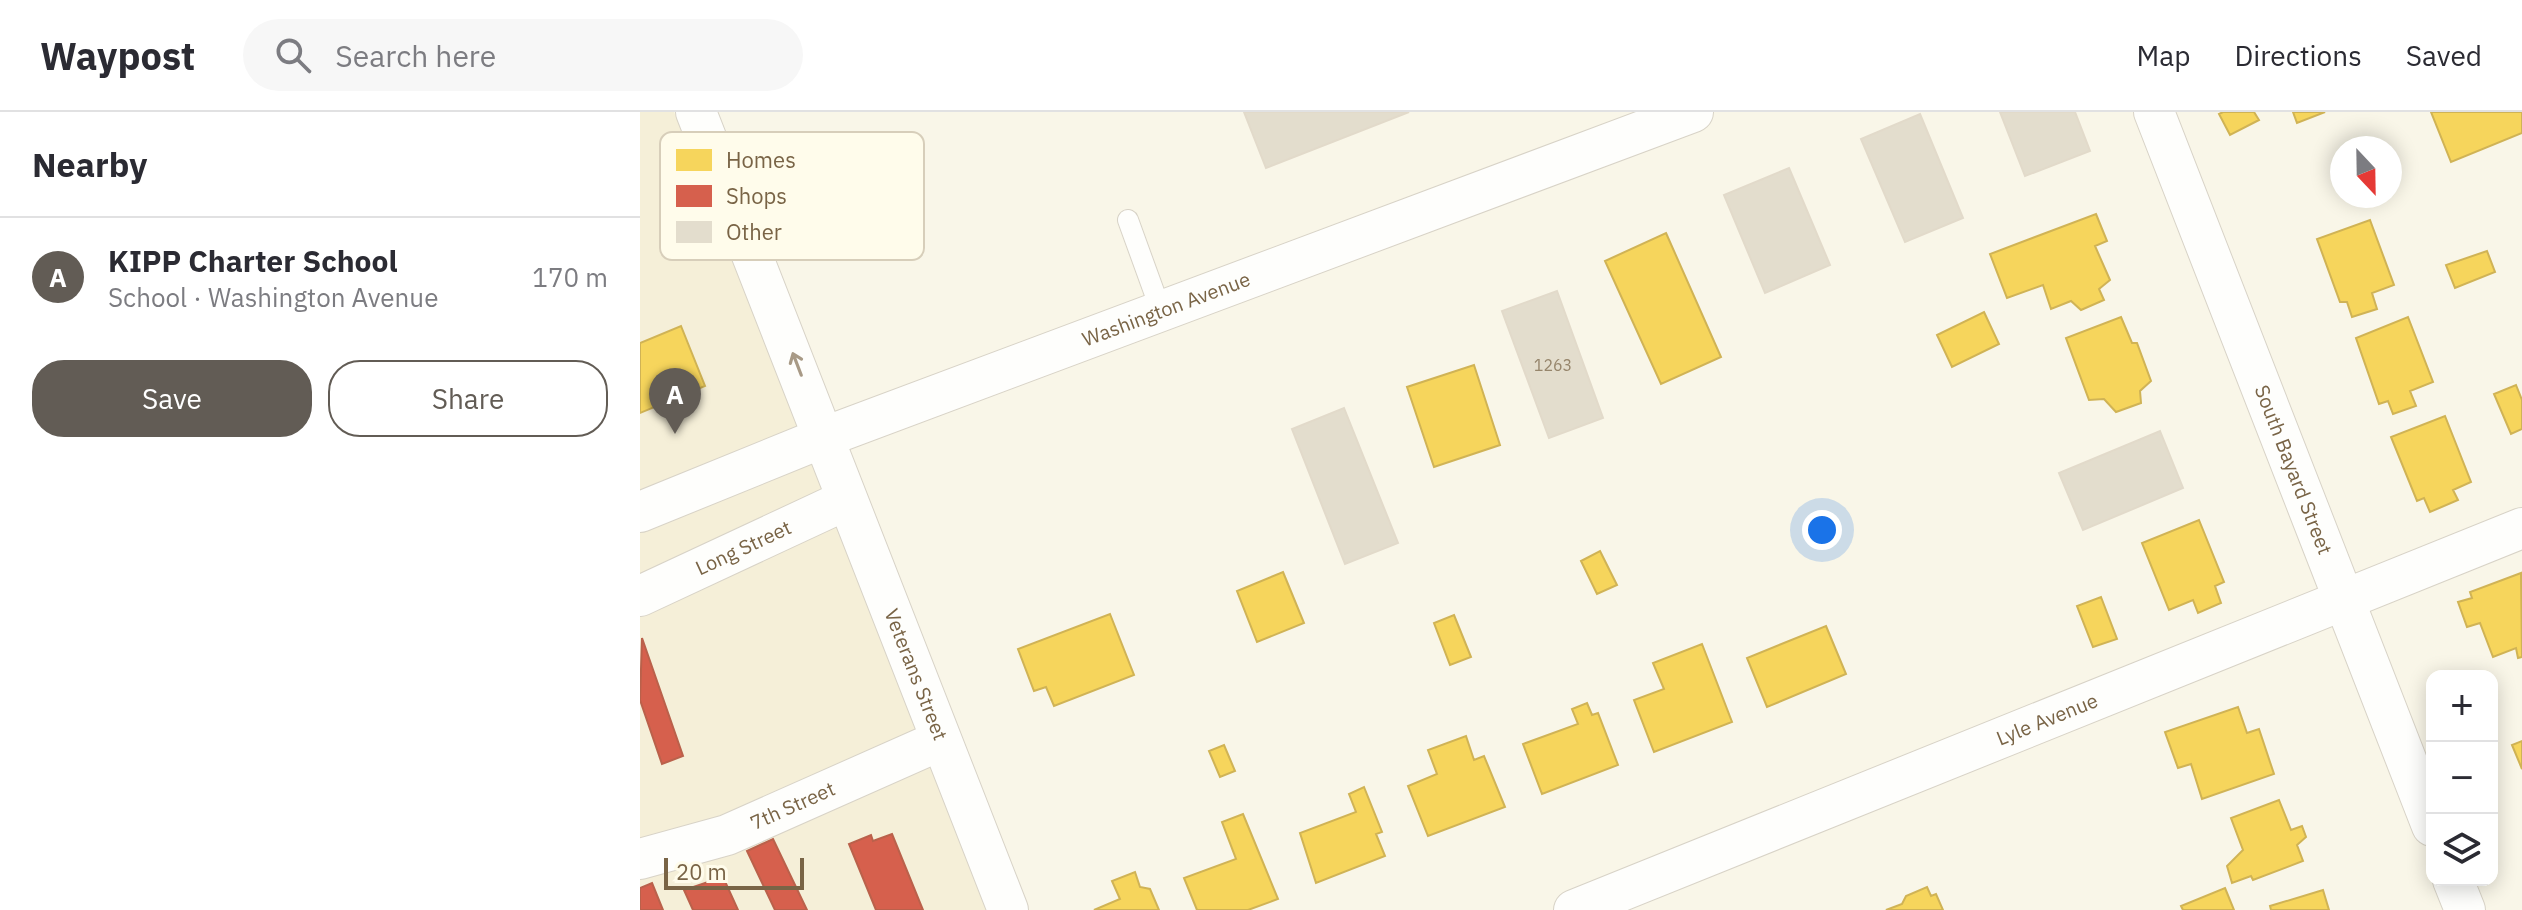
<!DOCTYPE html>
<html lang="en">
<head>
<meta charset="utf-8">
<style>
	:root { --surface:#fff; --page:#f7f7f7; --text:#2b2b33; --muted:#7c7c81; --line:#e1e1e2; --accent:#625c55 }
	body { margin:0; font-family:"IBM Plex Sans",sans-serif; background:var(--page); color:var(--text) }
	.controls { position:absolute; right:24px; bottom:24px; display:grid; overflow:hidden; border-radius:16px; box-shadow:0 4px 20px #0003 }
	.controls button { width:72px; height:72px; display:grid; place-items:center; padding:0; border:0; border-bottom:2px solid var(--line); background:var(--surface); color:var(--text); font:40px sans-serif }
	.compass { position:absolute; left:1690px; top:24px; width:72px; height:72px; border-radius:50%; background:var(--surface); box-shadow:0 4px 20px #0003; rotate:158deg }
	.scale { position:absolute; left:24px; bottom:20px; width:140px; box-sizing:border-box; padding-left:8px; border:4px solid #796446; border-top:0; font-size:22px; line-height:28px; white-space:nowrap; color:#796446; -webkit-text-stroke:6px #fffceb; paint-order:stroke }
	.you { position:absolute; left:1182px; top:418px; width:28px; height:28px; margin:-20px; border:6px solid #fff; border-radius:50%; background:#1a73e8; box-shadow:0 0 0 12px #1a73e833 }
	.badge { display:grid; place-items:center; width:52px; height:52px; border-radius:50%; background:var(--accent); color:#fff; font-size:26px; font-weight:700 }
	.pin { position:absolute; translate:-50% -66px; filter:drop-shadow(0 2px 4px #0008) }
	.pin::after { content:''; position:absolute; top:42px; width:28px; height:24px; background:inherit; clip-path:polygon(0 0,100% 0,50% 100%) }
	.list { margin:0; padding:0; list-style:none }
	h2 { display:flex; justify-content:space-between; align-items:center; height:104px; margin:0; padding:0 32px; font-size:34px }
	h2 small { font-size:26px; font-weight:400; color:var(--muted) }
	.list li { display:grid; grid-template-columns:52px 1fr auto; gap:24px; align-items:center; box-sizing:border-box; height:120px; padding:0 32px; border-top:2px solid var(--line) }
	.list b { display:block; font-size:30px; white-space:nowrap }
	.list p { margin:0; font-size:26px; white-space:nowrap; color:var(--muted) }
	.list em { font-size:26px; font-style:normal; color:var(--muted) }
	.actions { display:flex; gap:16px; padding:24px 32px }
	.actions a { flex:1; padding:18px 0; border:2px solid var(--accent); border-radius:32px; text-align:center; font-size:28px; color:var(--accent) }
	.actions .main { background:var(--accent); color:#fff }
	.icon { flex:none; width:44px; height:44px; fill:none; stroke:currentColor; stroke-width:2; stroke-linecap:round; stroke-linejoin:round }
	.map { position:relative; flex:none; width:1882px; height:798px; overflow:hidden }
	header { display:flex; align-items:center; gap:48px; box-sizing:border-box; height:112px; padding:0 40px; background:var(--surface); border-bottom:2px solid var(--line) }
	header strong { font-size:38px }
	nav { display:flex; gap:44px; margin-inline-start:auto; font-size:28px }
	.search { width:560px; height:72px; background:var(--page); display:flex; align-items:center; gap:20px; box-sizing:border-box; padding:0 28px; border-radius:44px; color:var(--muted); font-size:30px }
	main { display:flex }
	aside { flex:1; background:var(--surface) }
	.map>svg:first-child { display:block }
	.residential { fill:#f5efd8 }
	.homes { fill:#f6d55c; stroke:#d0b355; stroke-width:2 }
	.shops { fill:#d6604d; stroke:#ba614b; stroke-width:2 }
	.building { fill:#e3ddcd; stroke:#e2daca; stroke-width:2 }
	.lines { fill:none; stroke-linecap:round; stroke-linejoin:round }
	.lane-casing { stroke:#d8d3c7; stroke-width:22 }
	.street-casing { stroke:#d8d3c7; stroke-width:42 }
	.lane { stroke:#fefefc; stroke-width:20 }
	.street { stroke:#fefefc; stroke-width:40 }
	.oneway { stroke:#a89a86 }
	.labels { text-anchor:middle; stroke-width:8; stroke-linejoin:round; paint-order:stroke }
	.number-label { font-size:16px; fill:#96856b }
	.street-label { font-size:20px; fill:#796446; stroke:#fffceb }
	.key { fill:#fffceb; stroke:#d7ceba; stroke-width:2 }
	.key-label { font-size:22px; fill:#796446 }
</style>
</head>
<body>
<header>
<strong>Waypost</strong>
<div class="search"><svg class="icon" aria-label="search" viewBox="0 0 24 24"><circle cx="10" cy="10" r="6"/><path d="M15 15l6 6"/></svg>Search here</div>
<nav><a>Map</a><a>Directions</a><a>Saved</a></nav>
</header>
<main>
<aside>
<h2>Nearby<small></small></h2>
<ul class="list">
<li><span class="badge">A</span><div><b>KIPP Charter School</b><p>School · Washington Avenue</p></div><em>170 m</em></li>
</ul>
<div class="actions"><a class="main">Save</a><a>Share</a></div>
</aside>
<div class="map">
<svg width="1882" height="798" viewBox="0 0 1882 798">
	<rect width="100%" height="100%" fill="#f9f6e8"/>
	<path class="residential" d="M 0,0 L 34,0 L 360,798 L 0,798 Z"/>
	<path class="homes" d="M 1583,0 L 1614,0 L 1619,8 L 1590,23 L 1579,2 Z
		M 1653,0 L 1685,0 L 1657,11 Z
		M 1791,0 L 1882,0 L 1882,21 L 1811,50 Z
		M 1456,102 L 1467,129 L 1455,134 L 1470,168 L 1459,177 L 1464,188 L 1441,198 L 1431,189 L 1411,197 L 1403,173 L 1367,186 L 1350,142 Z
		M 1730,108 L 1754,173 L 1732,181 L 1737,197 L 1712,205 L 1707,190 L 1700,190 L 1677,127 Z
		M 1026,121 L 1081,245 L 1021,272 L 965,149 Z
		M 1847,139 L 1855,160 L 1815,176 L 1806,153 Z
		M 1344,200 L 1359,232 L 1312,255 L 1297,223 Z
		M 1481,205 L 1492,231 L 1497,231 L 1511,269 L 1500,279 L 1501,291 L 1476,300 L 1464,287 L 1449,288 L 1426,226 Z
		M 1768,205 L 1793,270 L 1770,279 L 1776,294 L 1753,302 L 1748,289 L 1739,292 L 1716,226 Z
		M 41,214 L 65,274 L 0,301 L 0,231 Z
		M 834,253 L 860,333 L 794,355 L 767,275 Z
		M 1876,273 L 1882,288 L 1882,317 L 1871,322 L 1854,282 Z
		M 1805,304 L 1831,370 L 1813,378 L 1818,388 L 1790,400 L 1784,386 L 1777,389 L 1751,325 Z
		M 1559,408 L 1584,470 L 1575,474 L 1581,491 L 1558,501 L 1553,488 L 1529,498 L 1502,431 Z
		M 960,439 L 977,473 L 957,482 L 941,449 Z
		M 643,460 L 664,511 L 617,530 L 597,479 Z
		M 1881,461 L 1882,545 L 1878,546 L 1876,536 L 1853,545 L 1840,511 L 1827,515 L 1818,490 L 1832,486 L 1830,480 Z
		M 1461,485 L 1477,527 L 1453,535 L 1437,494 Z
		M 470,502 L 494,563 L 414,594 L 406,575 L 394,579 L 378,537 Z
		M 814,503 L 831,545 L 810,553 L 794,511 Z
		M 1186,514 L 1206,562 L 1127,595 L 1107,546 Z
		M 1062,532 L 1092,610 L 1014,640 L 994,588 L 1024,577 L 1013,551 Z
		M 947,591 L 952,603 L 958,601 L 978,653 L 902,682 L 883,632 L 938,612 L 932,597 Z
		M 1598,595 L 1607,621 L 1619,617 L 1634,662 L 1562,687 L 1551,652 L 1538,656 L 1525,620 Z
		M 826,624 L 834,648 L 844,644 L 865,695 L 788,724 L 768,674 L 797,662 L 788,638 Z
		M 1882,629 L 1882,657 L 1872,633 Z
		M 584,633 L 595,659 L 580,665 L 569,639 Z
		M 724,675 L 742,720 L 736,722 L 745,744 L 676,771 L 660,721 L 716,700 L 709,682 Z
		M 1639,688 L 1651,718 L 1662,714 L 1666,725 L 1657,733 L 1663,749 L 1613,768 L 1611,764 L 1592,771 L 1587,754 L 1603,738 L 1591,706 Z
		M 603,702 L 638,787 L 608,798 L 557,798 L 544,766 L 596,747 L 582,710 Z
		M 495,760 L 500,775 L 510,777 L 519,798 L 454,798 L 480,787 L 472,769 Z
		M 1287,775 L 1291,784 L 1296,782 L 1303,798 L 1246,798 L 1262,792 L 1266,784 Z
		M 1585,776 L 1594,798 L 1543,798 L 1541,794 Z
		M 1683,778 L 1689,798 L 1631,798 L 1630,794 Z"/>
	<path class="shops" d="M 2,526 L 43,644 L 22,652 L 0,588 Z
		M 252,722 L 283,798 L 236,798 L 209,732 L 231,723 L 233,729 Z
		M 133,727 L 167,798 L 135,798 L 107,739 Z
		M 83,765 L 98,798 L 53,798 L 44,778 Z
		M 12,771 L 23,798 L 0,798 L 0,776 Z"/>
	<path class="building" d="M 604,0 L 769,0 L 626,56 Z
		M 1360,0 L 1435,0 L 1450,39 L 1385,64 Z
		M 1280,2 L 1323,106 L 1265,130 L 1221,27 Z
		M 1149,56 L 1190,153 L 1125,181 L 1084,83 Z
		M 917,179 L 963,306 L 909,326 L 862,199 Z
		M 704,296 L 758,431 L 705,452 L 652,317 Z
		M 1520,319 L 1543,376 L 1443,418 L 1419,361 Z"/>
	<g class="lines">
		<defs>
			<path id="lane" d="M 488,108 L 521,199"/>
			<g id="street">
				<path id="s1" d="M 56,0 L 368,798"/>
				<path id="s2" d="M 1514,0 L 1792,714"/>
				<path id="s3" d="M 0,400 L 182,326 L 1053,0"/>
				<path id="s4" d="M 0,484 L 206,388"/>
				<path id="s5" d="M 0,747 L 87,723 L 301,628"/>
				<path d="M 1813,768 L 1825,798"/>
				<path id="s6" d="M 934,798 L 1882,416"/>
			</g>
		</defs>
		<use href="#lane" class="lane-casing"/>
		<use href="#street" class="street-casing"/>
		<use href="#lane" class="lane"/>
		<use href="#street" class="street"/>
	</g>
	<defs><path id="oneway-shaft" d="M-6 0H5M1.5-3L5.5 0L1.5 3" fill="none" stroke-width="1.6" stroke-linecap="round" stroke-linejoin="round" transform="scale(2)"/></defs>
	<use class="oneway" href="#oneway-shaft" transform="translate(157 252) rotate(-111)"/>
	<g class="labels">
		<g class="number-label">
			<text x="913" y="259">1263</text>
		</g>
		<g class="street-label">
			<text dy="7" stroke="none"><textPath href="#s3" startOffset="564">Washington Avenue</textPath></text>
			<text dy="7" stroke="none"><textPath href="#s2" startOffset="384">South Bayard Street</textPath></text>
			<text dy="7" stroke="none"><textPath href="#s4" startOffset="114">Long Street</textPath></text>
			<text dy="7" stroke="none"><textPath href="#s1" startOffset="604">Veterans Street</textPath></text>
			<text dy="7" stroke="none"><textPath href="#s6" startOffset="510">Lyle Avenue</textPath></text>
			<text dy="7" stroke="none"><textPath href="#s5" startOffset="162">7th Street</textPath></text>
		</g>
	</g>
	<rect x="20" y="20" width="264" height="128" rx="12" class="key"/>
	<rect x="36" y="37" width="36" height="22" fill="#f6d55c"/>
	<rect x="36" y="73" width="36" height="22" fill="#d6604d"/>
	<rect x="36" y="109" width="36" height="22" fill="#e3ddcd"/>
	<g class="key-label">
		<text x="86" y="56">Homes</text>
		<text x="86" y="92">Shops</text>
		<text x="86" y="128">Other</text>
	</g>
</svg>
<div class="controls">
<button>+</button>
<button>−</button>
<button><svg class="icon" aria-label="layers" viewBox="0 0 24 24"><path d="M12 4l9 5-9 5-9-5zM3 14l9 5 9-5"/></svg></button>
</div>
<svg class="compass" viewBox="-18 -18 36 36"><path d="M0-13l5 13h-10z" fill="#e53935"/><path d="M0 13l5-13h-10z" fill="#7c7c81"/></svg>
<div class="scale">20 m</div>
<div class="you"></div>
<div class="pin badge" style="left:35px;top:322px">A</div>
</div>
</main>
</body>
</html>
